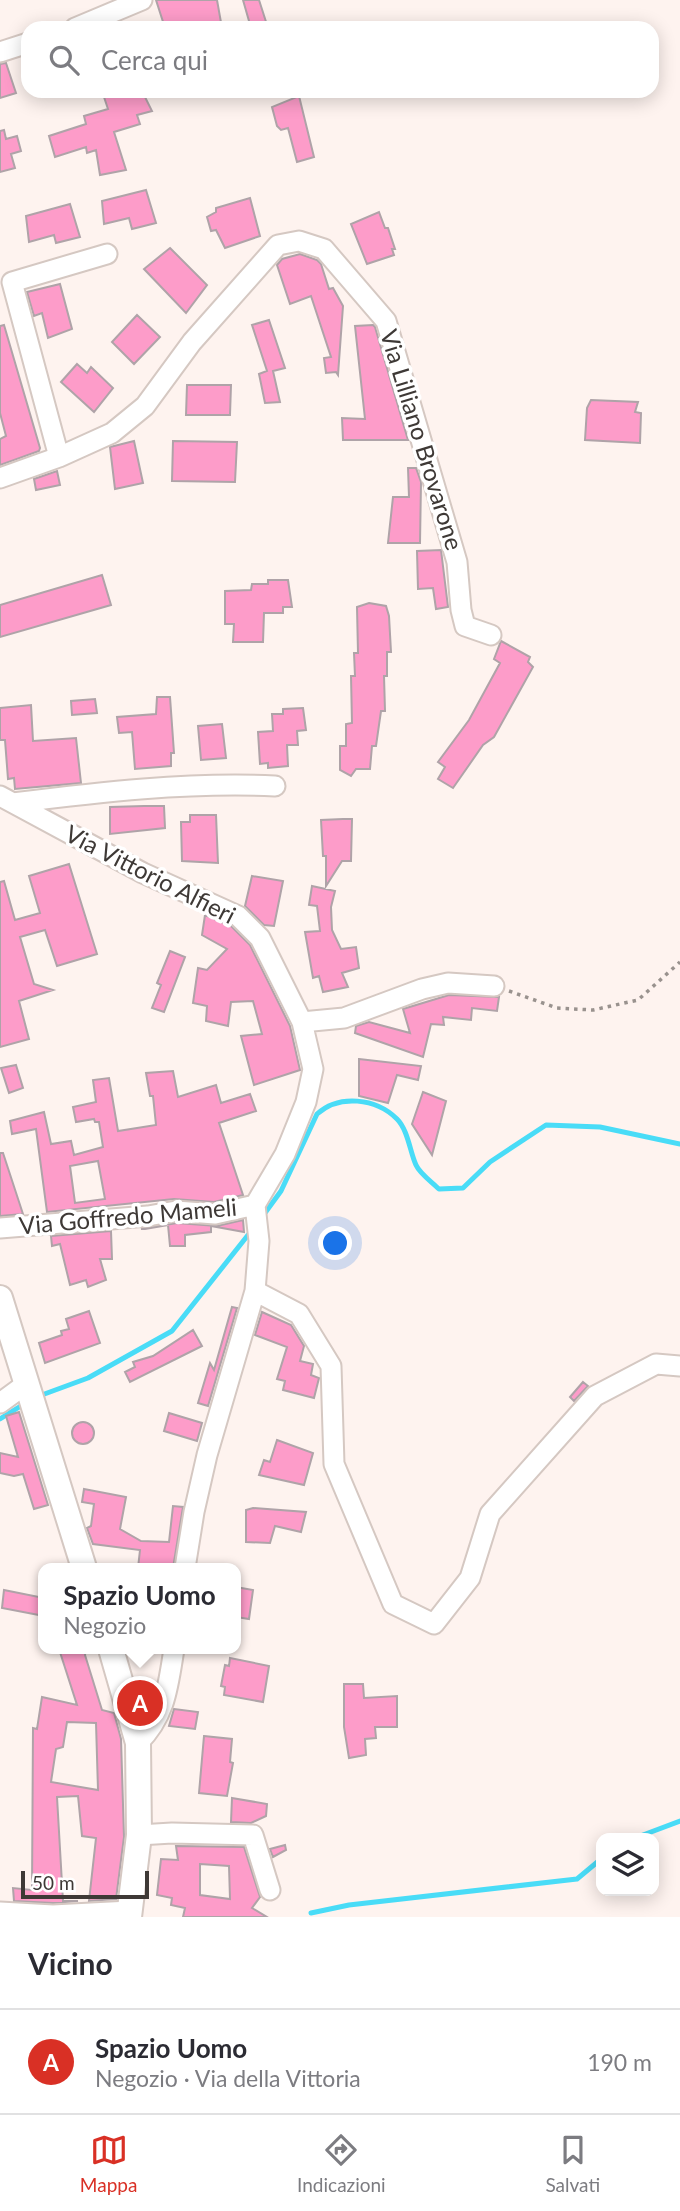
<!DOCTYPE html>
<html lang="it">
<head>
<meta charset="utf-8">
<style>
	:root { --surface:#fff; --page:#f7f7f7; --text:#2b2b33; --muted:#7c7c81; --line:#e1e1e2; --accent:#d93025 }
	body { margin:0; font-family:Lato,sans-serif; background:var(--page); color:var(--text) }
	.controls { position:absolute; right:21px; bottom:21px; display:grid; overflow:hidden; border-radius:14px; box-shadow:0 4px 18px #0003 }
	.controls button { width:63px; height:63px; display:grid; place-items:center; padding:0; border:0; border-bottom:2px solid var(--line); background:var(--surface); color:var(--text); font:35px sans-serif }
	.scale { position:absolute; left:21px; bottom:18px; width:128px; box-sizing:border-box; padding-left:7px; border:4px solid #3e3936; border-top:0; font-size:19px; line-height:24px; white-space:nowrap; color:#3e3936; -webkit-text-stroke:5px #fff; paint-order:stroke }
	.you { position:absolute; left:336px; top:1244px; width:24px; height:24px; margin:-18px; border:5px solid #fff; border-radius:50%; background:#1a73e8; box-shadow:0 0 0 10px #1a73e833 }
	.badge { display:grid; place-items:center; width:46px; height:46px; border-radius:50%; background:var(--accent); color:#fff; font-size:23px; font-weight:700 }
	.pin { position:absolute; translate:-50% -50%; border:4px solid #fff; box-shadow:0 2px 7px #0006 }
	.popup { position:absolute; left:38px; top:1563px; width:203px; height:91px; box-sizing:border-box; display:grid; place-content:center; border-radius:14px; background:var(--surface); filter:drop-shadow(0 2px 5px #0005); font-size:23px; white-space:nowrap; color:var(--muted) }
	.popup b { font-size:26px; color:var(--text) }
	.popup::after { content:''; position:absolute; left:50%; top:100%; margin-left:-14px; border:14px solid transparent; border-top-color:var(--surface) }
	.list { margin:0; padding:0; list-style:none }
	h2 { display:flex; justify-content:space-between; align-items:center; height:91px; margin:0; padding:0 28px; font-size:30px }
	h2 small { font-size:23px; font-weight:400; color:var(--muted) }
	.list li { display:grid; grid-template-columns:46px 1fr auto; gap:21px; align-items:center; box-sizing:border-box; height:105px; padding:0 28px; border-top:2px solid var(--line) }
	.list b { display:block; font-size:26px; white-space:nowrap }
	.list p { margin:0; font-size:23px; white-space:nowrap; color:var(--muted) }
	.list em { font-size:23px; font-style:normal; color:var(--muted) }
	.icon { flex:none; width:38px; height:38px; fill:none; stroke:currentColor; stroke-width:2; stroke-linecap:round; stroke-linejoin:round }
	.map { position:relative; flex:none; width:680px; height:1917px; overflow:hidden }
	.search { position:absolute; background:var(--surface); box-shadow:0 4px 18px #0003; left:21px; right:21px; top:21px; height:77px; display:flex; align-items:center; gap:18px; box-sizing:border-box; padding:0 24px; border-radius:21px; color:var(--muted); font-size:26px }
	.sheet { height:196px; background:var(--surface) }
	nav { display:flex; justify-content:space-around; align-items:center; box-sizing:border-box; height:98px; border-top:2px solid var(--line); background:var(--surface); font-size:19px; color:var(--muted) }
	nav a { display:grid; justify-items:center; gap:4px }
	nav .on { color:var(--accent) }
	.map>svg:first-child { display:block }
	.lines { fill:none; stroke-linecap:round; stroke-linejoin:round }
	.stream { stroke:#49dcf7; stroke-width:5 }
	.building { fill:#fd9cc9; stroke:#afa3a8; stroke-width:2; fill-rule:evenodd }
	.minor-casing { stroke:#d5c8c2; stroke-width:23 }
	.tertiary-casing { stroke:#d5c8c2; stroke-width:28 }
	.path { stroke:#99928e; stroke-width:3.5; stroke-dasharray:3.5 5; stroke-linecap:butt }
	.minor { stroke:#fff; stroke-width:19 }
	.tertiary { stroke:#fff; stroke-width:24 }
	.labels { text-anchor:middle; stroke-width:7; stroke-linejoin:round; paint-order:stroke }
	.street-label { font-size:24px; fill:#3e3936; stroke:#fff }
</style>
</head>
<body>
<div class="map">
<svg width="680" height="1917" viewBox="0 0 680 1917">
	<rect width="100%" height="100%" fill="#fef3ef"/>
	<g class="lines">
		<path class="stream" d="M 262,1217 L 281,1191 L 317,1114 C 339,1094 376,1098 397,1119 C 408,1130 410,1152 416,1165 C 420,1174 432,1182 439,1189 L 463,1188 L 490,1162 L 546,1125 L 600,1127 L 680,1144
			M 39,1396 L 88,1378 L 172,1331 L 252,1230
			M 0,1419 L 24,1404
			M 635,1838 L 680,1821
			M 311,1913 L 349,1905 L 577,1879 L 601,1859"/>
	</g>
	<path class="building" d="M 156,0 L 217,0 L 222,28 L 165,28 Z
		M 243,0 L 259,0 L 268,28 L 251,28 Z
		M 6,63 L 16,93 L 0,98 L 0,64 Z
		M 102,91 L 142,91 L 152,111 L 137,115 L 140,124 L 114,132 L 126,170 L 100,175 L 96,150 L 87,153 L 86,147 L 55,157 L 49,136 L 86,124 L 84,116 L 108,109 Z
		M 299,96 L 314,157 L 297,162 L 288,128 L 281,130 L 277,126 L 272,107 Z
		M 4,130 L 6,139 L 17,136 L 21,151 L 11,154 L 15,168 L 0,172 L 0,131 Z
		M 146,190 L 156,223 L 132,229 L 129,218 L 104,224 L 102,201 Z
		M 250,198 L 260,236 L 225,248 L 216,230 L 211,231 L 207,217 L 216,212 L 216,208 Z
		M 70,204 L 80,237 L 56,243 L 54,235 L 29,242 L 26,216 Z
		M 379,212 L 385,228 L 388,228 L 395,249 L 392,249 L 394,255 L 367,264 L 351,224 Z
		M 170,248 L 207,285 L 186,313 L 144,269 Z
		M 300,254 L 317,260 L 321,264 L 329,289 L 333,288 L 343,306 L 338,375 L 336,372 L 326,373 L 324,358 L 331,357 L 311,296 L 290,304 L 277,265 L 282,259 Z
		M 60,284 L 72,329 L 48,338 L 42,313 L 34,316 L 27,292 Z
		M 137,315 L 160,337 L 134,364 L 112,342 Z
		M 269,320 L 285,368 L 273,371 L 280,402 L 265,403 L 259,374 L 267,371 L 252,325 Z
		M 4,325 L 40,448 L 39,451 L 0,465 L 0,439 L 6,436 L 0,413 L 0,326 Z
		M 373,325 L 375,327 L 408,440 L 343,440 L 342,418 L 365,419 L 355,326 Z
		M 77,364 L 87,373 L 91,367 L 113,388 L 94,412 L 61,382 Z
		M 187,385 L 231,385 L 230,415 L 186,415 Z
		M 591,400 L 638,402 L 635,412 L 641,413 L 640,443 L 585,440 L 587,408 Z
		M 134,441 L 143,483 L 115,489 L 110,447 Z
		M 173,441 L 237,442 L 235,482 L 172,481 Z
		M 408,468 L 416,468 L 421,482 L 420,543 L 388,543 L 393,497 L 409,497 Z
		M 57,471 L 60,485 L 36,490 L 34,479 Z
		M 441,550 L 448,607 L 436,609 L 433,588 L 418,589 L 417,551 Z
		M 102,575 L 111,605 L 0,637 L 0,605 Z
		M 268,580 L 288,580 L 292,607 L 283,607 L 283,613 L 264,613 L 263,642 L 233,642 L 234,624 L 225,624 L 225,591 L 251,590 L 252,584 L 268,584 Z
		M 369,603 L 386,606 L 389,616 L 391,652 L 387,652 L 387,676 L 384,676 L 385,711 L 381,711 L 376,746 L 372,746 L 370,769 L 356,769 L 351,776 L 340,770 L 340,746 L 346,746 L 346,724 L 352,723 L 351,676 L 355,676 L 354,653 L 358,653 L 357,607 Z
		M 501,641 L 530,657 L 528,662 L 533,667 L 494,737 L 483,745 L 453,788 L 438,779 L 445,767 L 438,762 L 469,720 L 500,663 L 494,659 Z
		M 157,697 L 170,697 L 174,753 L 171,753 L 171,766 L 135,769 L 132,732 L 119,733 L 117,717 L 156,714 Z
		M 95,699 L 97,713 L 72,715 L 71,701 Z
		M 31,705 L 33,741 L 76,738 L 81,783 L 15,789 L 14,778 L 8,779 L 5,740 L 0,740 L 0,708 Z
		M 303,708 L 306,730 L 297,731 L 298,745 L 287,745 L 288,766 L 268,768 L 268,763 L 260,764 L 258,732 L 273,731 L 272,714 L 283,714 L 283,709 Z
		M 222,724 L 226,758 L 201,760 L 198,726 Z
		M 144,806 L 164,806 L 165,828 L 110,834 L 110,807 Z
		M 190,815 L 216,815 L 218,863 L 182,861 L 181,822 L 190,822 Z
		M 343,819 L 352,819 L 351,861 L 342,861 L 326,886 L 326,856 L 323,856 L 321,820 Z
		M 69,864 L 97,954 L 57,966 L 45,930 L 20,937 L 34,984 L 53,990 L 19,1001 L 29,1039 L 0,1047 L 0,882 L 4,881 L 15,920 L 40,913 L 29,876 Z
		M 252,876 L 283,881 L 274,926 L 264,925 L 245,906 Z
		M 312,886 L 335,891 L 331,907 L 332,930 L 341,949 L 356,947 L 359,968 L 342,973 L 348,987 L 323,992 L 319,976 L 313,978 L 305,932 L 320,931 L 317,906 L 309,905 Z
		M 205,915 L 231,926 L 250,945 L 290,1026 L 300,1070 L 254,1085 L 241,1036 L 262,1034 L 253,1001 L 231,1002 L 228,1026 L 206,1021 L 207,1006 L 193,1003 L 198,968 L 207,970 L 227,949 L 202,935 Z
		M 170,951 L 185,957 L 164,1012 L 152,1008 L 161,985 L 157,983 Z
		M 449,995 L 499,997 L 497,1011 L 472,1008 L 471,1020 L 443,1017 L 444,1025 L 431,1024 L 423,1057 L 355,1033 L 356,1026 L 369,1022 L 410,1033 L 403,1009 Z
		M 359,1059 L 421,1066 L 418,1080 L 397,1075 L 388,1103 L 359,1096 Z
		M 16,1065 L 23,1088 L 9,1093 L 1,1068 Z
		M 173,1071 L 178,1097 L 216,1085 L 221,1103 L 250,1094 L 256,1111 L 219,1123 L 243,1195 L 214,1202 L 174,1199 L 47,1212 L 36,1129 L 12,1134 L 10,1121 L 44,1112 L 51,1144 L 71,1141 L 74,1155 L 103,1147 L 99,1122 L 95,1122 L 94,1119 L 76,1122 L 73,1107 L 96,1102 L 93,1080 L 109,1078 L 118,1131 L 156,1125 L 153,1096 L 150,1096 L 146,1073 ZM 98,1161 L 105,1199 L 75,1203 L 70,1166 Z
		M 423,1092 L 446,1101 L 432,1155 L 412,1124 Z
		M 0,1153 L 3,1153 L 23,1214 L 0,1216 Z
		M 243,1220 L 244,1232 L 211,1226 L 211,1232 L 185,1235 L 185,1246 L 170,1246 L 168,1225 L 145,1229 L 141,1229 L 177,1223 L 217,1226 Z
		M 111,1231 L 112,1259 L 100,1259 L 106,1280 L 88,1287 L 86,1280 L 70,1285 L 60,1244 L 52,1246 L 51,1236 Z
		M 232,1307 L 237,1308 L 208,1406 L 198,1403 L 210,1363 L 214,1370 Z
		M 89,1311 L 100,1343 L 45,1363 L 39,1343 L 62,1335 L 61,1331 L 69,1329 L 66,1319 Z
		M 262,1312 L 291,1325 L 304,1346 L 300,1361 L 313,1364 L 311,1375 L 319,1378 L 314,1398 L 283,1390 L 285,1381 L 277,1379 L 287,1347 L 255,1335 Z
		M 193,1330 L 202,1346 L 130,1382 L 125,1372 L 135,1367 L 133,1362 L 153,1356 Z
		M 583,1382 L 588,1386 L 574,1401 L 570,1397 Z
		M 19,1412 L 48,1505 L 34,1509 L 23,1474 L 14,1476 L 0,1473 L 0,1453 L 18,1457 L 6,1416 Z
		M 169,1413 L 202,1423 L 197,1441 L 164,1431 Z
		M72 1433a11 11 0 1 1 22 0a11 11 0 1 1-22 0Z
		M 277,1440 L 313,1453 L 304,1485 L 259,1475 L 264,1460 L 270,1462 Z
		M 84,1489 L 126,1497 L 120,1529 L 141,1541 L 169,1542 L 173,1506 L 183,1507 L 173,1568 L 138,1568 L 140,1550 L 93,1544 L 87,1528 L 91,1526 L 94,1504 L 82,1502 Z
		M 253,1508 L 306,1512 L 301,1532 L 275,1526 L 270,1543 L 246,1542 L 246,1510 Z
		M 236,1587 L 253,1590 L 249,1619 L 236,1617 Z
		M 4,1590 L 44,1598 L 44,1616 L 2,1608 Z
		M 59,1649 L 86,1649 L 85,1655 L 102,1710 L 114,1713 L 121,1739 L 124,1837 L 116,1899 L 89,1901 L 96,1838 L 82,1836 L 78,1796 L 57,1797 L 63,1901 L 78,1901 L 53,1903 L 14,1901 L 13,1888 L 32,1890 L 33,1728 L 37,1729 L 42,1697 L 77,1705 ZM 67,1722 L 96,1723 L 98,1790 L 51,1782 L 56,1749 L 63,1747 Z
		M 230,1658 L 269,1666 L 263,1702 L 224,1695 L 225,1687 L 221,1686 L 225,1665 L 229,1666 Z
		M 344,1684 L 363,1684 L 364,1698 L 397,1696 L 397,1727 L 375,1727 L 376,1738 L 365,1739 L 366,1755 L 349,1758 L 344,1727 Z
		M 154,1690 L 148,1707 L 143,1707 L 140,1696 Z
		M 174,1709 L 198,1712 L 195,1729 L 169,1726 Z
		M 204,1736 L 232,1739 L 230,1762 L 233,1763 L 227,1796 L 199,1793 Z
		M 232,1798 L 267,1804 L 266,1816 L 251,1823 L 231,1822 Z
		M 285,1845 L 286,1850 L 273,1857 L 270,1849 Z
		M 176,1846 L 244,1847 L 260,1897 L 252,1908 L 267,1917 L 183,1917 L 185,1908 L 171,1905 L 172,1898 L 157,1895 L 161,1859 L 178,1860 ZM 200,1864 L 229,1866 L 230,1899 L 200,1895 Z"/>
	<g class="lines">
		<defs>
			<path id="minor" d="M 75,28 L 142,0
				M 0,52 L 28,43
				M 59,457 L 12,282 L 107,254
				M 0,478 L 59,457 L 112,433 L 145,406 L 192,342 L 278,245 L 299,241 L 324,249 L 386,321 L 457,562 L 461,610 L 465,626 L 491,635
				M 0,796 L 143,873 L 238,916 L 260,938 L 302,1022 L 313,1069 L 306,1102 L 285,1154 L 255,1205 L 259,1241 L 255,1291 L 207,1455 L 194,1512 L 185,1568
				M 13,803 C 100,792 187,782 275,786
				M 302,1022 L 344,1018 L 422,989 L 448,983 L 494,986
				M 0,1228 L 148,1216 L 176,1211 L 215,1214 L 255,1205
				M 255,1291 L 299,1314 L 331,1366 L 334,1464 L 393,1604 L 434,1624 L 470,1578 L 490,1514 L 595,1396 L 656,1364 L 680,1366
				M 0,1403 L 26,1384
				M 138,1743 C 166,1715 168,1686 174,1649
				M 139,1835 L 172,1833 L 253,1835 L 270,1890
				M 0,1912 L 53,1915 L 130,1911"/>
			<path id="tertiary" d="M 0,1298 L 84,1568
				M 111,1649 L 138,1743 L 139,1835 L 129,1917"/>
		</defs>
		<use href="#minor" class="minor-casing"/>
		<use href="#tertiary" class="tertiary-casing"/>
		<path class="path" d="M 509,991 L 557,1008 L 593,1010 L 638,1000 L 680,962"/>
		<use href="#minor" class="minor"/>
		<use href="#tertiary" class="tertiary"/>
	</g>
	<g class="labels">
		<g class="street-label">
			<text transform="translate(421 440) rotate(73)" y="8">Via Lilliano Brovarone</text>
			<text transform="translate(150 875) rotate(27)" y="8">Via Vittorio Alfieri</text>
			<text transform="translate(128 1217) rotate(-5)" y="8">Via Goffredo Mameli</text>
		</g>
	</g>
</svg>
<div class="controls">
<button><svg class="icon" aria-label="layers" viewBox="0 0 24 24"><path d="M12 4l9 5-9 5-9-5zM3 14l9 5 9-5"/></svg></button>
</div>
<div class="scale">50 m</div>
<div class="you"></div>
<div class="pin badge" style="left:140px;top:1703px">A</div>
<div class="popup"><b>Spazio Uomo</b>Negozio</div>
<div class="search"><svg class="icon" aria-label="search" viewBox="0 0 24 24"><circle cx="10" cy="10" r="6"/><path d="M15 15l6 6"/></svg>Cerca qui</div>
</div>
<section class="sheet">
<h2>Vicino<small></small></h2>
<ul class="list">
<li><span class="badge">A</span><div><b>Spazio Uomo</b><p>Negozio · Via della Vittoria</p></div><em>190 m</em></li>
</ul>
</section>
<nav>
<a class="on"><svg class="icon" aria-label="map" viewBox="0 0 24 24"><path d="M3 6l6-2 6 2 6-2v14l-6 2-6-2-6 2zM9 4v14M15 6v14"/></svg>Mappa</a>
<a><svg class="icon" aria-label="directions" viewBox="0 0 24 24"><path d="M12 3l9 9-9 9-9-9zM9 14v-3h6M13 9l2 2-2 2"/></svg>Indicazioni</a>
<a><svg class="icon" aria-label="saved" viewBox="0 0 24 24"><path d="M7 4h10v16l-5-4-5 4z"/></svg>Salvati</a>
</nav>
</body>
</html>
